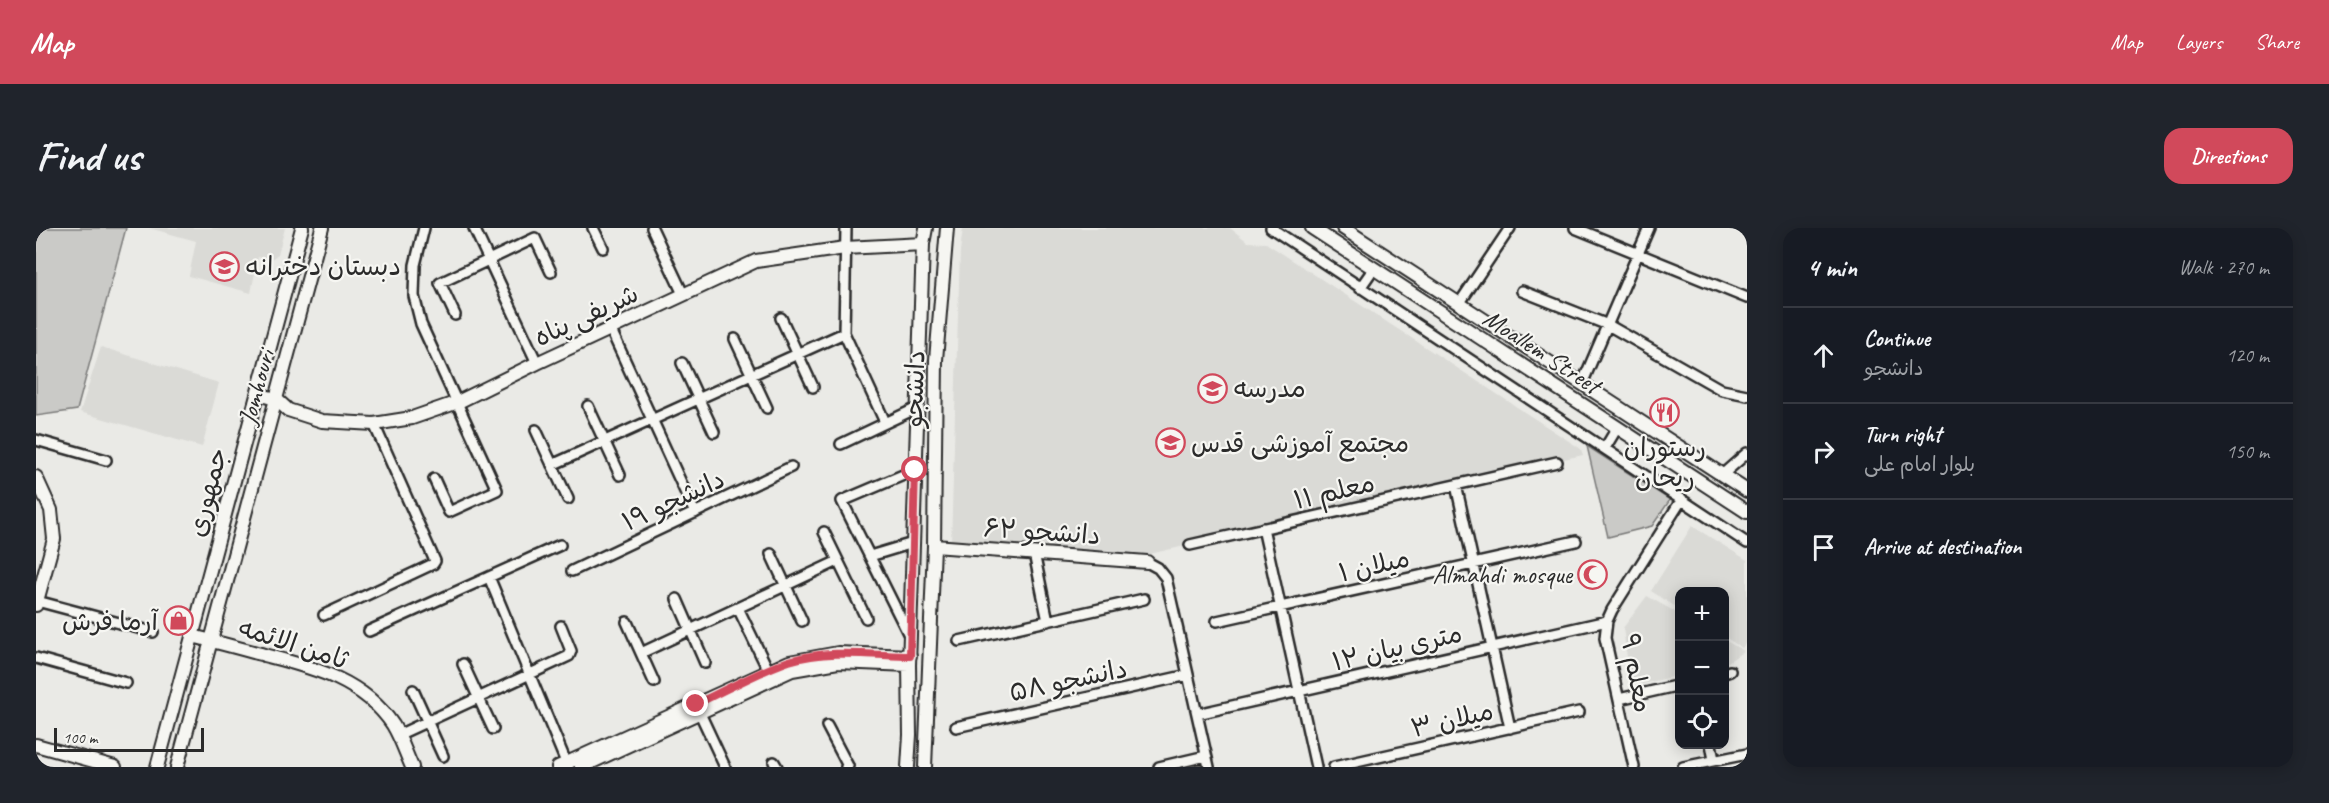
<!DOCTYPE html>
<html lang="en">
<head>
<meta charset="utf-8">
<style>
	:root { --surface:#171b24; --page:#20242c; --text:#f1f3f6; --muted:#9ea1a6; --line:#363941; --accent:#d1495b }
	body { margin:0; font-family:Caveat,"Playpen Sans Arabic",sans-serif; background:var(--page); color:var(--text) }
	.controls { position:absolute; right:18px; bottom:18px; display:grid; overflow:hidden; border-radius:12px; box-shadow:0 3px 15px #0003 }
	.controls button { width:54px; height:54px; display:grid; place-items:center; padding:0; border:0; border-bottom:2px solid var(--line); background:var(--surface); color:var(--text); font:30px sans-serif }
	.scale { position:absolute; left:18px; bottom:15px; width:150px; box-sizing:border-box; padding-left:6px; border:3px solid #2b2b2b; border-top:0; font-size:16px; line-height:21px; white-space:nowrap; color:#2b2b2b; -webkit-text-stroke:4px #f6f6f2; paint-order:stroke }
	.stop { position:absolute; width:18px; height:18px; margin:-14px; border:4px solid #d1495b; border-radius:50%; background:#fff }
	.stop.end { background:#d1495b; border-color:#fff; box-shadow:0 2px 6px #0008 }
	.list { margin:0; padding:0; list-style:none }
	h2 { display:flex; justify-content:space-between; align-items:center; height:78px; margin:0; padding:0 24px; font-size:26px }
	h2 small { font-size:20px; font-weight:400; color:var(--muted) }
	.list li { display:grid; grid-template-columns:39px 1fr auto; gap:18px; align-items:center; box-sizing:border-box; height:96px; padding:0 24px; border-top:2px solid var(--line) }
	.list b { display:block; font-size:22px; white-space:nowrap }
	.list p { margin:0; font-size:20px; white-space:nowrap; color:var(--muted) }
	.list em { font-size:20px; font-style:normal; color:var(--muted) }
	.icon { flex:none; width:33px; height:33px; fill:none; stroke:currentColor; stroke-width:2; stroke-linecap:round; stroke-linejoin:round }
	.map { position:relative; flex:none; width:1711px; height:539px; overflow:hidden; border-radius:18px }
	header { display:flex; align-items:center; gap:36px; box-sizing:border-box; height:84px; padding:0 30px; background:var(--accent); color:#fff }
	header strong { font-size:28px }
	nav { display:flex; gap:33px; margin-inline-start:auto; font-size:21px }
	.intro { display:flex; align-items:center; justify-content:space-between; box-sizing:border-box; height:144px; padding:0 36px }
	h1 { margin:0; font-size:42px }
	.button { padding:15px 27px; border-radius:18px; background:var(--accent); color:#fff; font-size:21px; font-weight:700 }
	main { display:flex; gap:36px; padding:0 36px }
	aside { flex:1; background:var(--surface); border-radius:18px; box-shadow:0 3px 15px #0003 }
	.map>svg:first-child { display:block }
	.built { fill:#dadad6 }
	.green { fill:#cacac7; stroke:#7a7a79; stroke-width:1.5 }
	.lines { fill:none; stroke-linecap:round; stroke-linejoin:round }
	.street-casing { stroke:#2b2b2b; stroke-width:14 }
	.secondary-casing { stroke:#2b2b2b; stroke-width:16 }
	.street { stroke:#f6f6f2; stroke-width:9 }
	.secondary { stroke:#f6f6f2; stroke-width:12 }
	.route { stroke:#d1495b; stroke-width:8 }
	.labels { text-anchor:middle; stroke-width:4.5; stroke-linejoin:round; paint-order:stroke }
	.poi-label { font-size:26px; fill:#2b2b2b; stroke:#f6f6f2; text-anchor:start }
	.street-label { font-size:26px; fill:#2b2b2b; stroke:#f6f6f2 }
</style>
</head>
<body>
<header>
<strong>Map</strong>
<nav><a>Map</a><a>Layers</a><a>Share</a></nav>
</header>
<div class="intro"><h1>Find us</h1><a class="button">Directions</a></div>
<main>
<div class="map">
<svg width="1711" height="539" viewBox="0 0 1711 539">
	<rect width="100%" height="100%" fill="#eaeae6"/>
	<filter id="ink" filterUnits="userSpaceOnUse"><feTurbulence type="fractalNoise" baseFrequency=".0167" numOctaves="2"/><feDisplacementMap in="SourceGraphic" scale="12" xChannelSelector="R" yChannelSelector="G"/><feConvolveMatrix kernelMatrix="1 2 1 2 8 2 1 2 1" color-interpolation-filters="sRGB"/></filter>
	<g filter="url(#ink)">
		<path class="built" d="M 113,0 L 249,0 L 242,26 L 234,32 L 222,29 L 215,65 L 153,48 L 160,13 Z
			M 927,0 L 1194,0 L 1212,14 L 1230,15 L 1545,221 L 1547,227 L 1360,267 L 1360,270 L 1096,330 L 915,315 L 924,23 Z
			M 65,119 L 183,155 L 166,219 L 44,184 Z
			M 1656,298 L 1711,332 L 1711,413 L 1706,420 L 1689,409 L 1688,364 L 1644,364 L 1643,381 L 1615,363 Z
			M 1611,368 L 1643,386 L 1643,447 L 1603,457 L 1594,452 L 1587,400 Z
			M 1688,412 L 1708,423 L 1689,436 L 1688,436 Z"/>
		<path class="green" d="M 0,0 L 90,0 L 41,182 L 0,188 Z
			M 1551,218 L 1634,272 L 1616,298 L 1572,309 Z"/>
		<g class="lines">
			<defs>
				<path id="street" d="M 388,0 L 379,37 L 378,68 L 385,96 L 461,262 L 413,284 L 398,251
					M 438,0 L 501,135
					M 557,0 L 567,20
					M 616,0 L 647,66
					M 810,0 L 808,105 L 849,194
					M 1235,0 L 1711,315
					M 1539,0 L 1711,70
					M 1324,60 L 1338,40
					M 1486,63 L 1572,97 L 1686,162 L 1711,167
					M 1423,76 L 1474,0
					M 419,87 L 404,55 L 499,10 L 515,44
					M 745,90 L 777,159
					M 574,100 L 659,285
					M 699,111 L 731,180
					M 646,135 L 678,204
					M 1546,156 L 1613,0
					M 552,178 L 584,247
					M 500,202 L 532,271
					M 0,212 L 70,232
					M 805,216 L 881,180
					M 1569,220 L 1581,200
					M 516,237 L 808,105
					M 1686,247 L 1711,225
					M 1420,257 L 1474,500
					M 1227,300 L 1280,539
					M 788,304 L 830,390
					M 1154,317 L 1521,234
					M 998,325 L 1012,393
					M 735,326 L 766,393
					M 834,328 L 877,315
					M 1111,334 L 1122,340 L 1130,350 L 1173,539
					M 536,343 L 755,239
					M 453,349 L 532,539
					M 641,371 L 669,435
					M 1,373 L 117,404
					M 702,380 L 735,448
					M 288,387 L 397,336 L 399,333 L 338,196
					M 1181,393 L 1540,313
					M 591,394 L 618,454
					M 333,403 L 524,317
					M 874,409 L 806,273 L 879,242
					M 923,413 L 1108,371
					M 605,425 L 802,333
					M 0,430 L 90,455
					M 427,436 L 457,501
					M 1688,445 L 1694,443
					M 377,462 L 407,528
					M 1583,471 L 1644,457
					M 661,479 L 689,539
					M 1161,486 L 1571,393
					M 791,498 L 812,538 L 810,539
					M 920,499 L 1152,447
					M 362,507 L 533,428 L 535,423 L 525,398
					M 1675,516 L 1678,532
					M 738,534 L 741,539
					M 1123,539 L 1170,528
					M 1298,539 L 1543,484
					M 1598,539 L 1569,410 L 1571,393 L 1576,382 L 1646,271
					M 1647,539 L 1711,526"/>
				<path id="secondary" d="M 1276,0 L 1711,284
					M 1307,0 L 1711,263
					M 221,166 L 240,171 L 252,182 L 286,193 L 338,196 L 376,190 L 422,174 L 501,135 L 720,33 L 809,20 L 887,16
					M 0,249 L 15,282 L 18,311 L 0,377
					M 898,318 L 1111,334
					M 156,408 C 181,414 206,421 232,428 C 279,440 328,453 357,497 C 365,510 370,526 376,539
					M 0,517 L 79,539
					M 121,539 L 266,0
					M 141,539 L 286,0
					M 522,539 L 753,434 L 802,425 L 874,428
					M 545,539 L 756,442 L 802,434 L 873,437
					M 872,539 L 874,507 L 873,437 L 887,16 L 890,0
					M 889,539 L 898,318 L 900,132 L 911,0"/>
			</defs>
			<use href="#street" class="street-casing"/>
			<use href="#secondary" class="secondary-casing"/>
			<use href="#street" class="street"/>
			<use href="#secondary" class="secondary"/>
		</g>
	</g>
	<g class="lines" filter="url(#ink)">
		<path class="route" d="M 660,476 C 690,462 721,444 753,433 C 792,421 834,427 874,428 L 879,242"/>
	</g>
	<defs>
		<symbol id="school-ring" viewBox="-11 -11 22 22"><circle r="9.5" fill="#f6f6f2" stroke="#d1495b" stroke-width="1.5"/><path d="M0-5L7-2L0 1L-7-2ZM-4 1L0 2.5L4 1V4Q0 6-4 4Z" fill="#d1495b"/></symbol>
		<symbol id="restaurant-ring" viewBox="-11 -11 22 22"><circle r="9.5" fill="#f6f6f2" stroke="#d1495b" stroke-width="1.5"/><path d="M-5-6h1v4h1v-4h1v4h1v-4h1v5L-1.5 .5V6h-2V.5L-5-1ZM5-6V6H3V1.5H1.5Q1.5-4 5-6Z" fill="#d1495b"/></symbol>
		<symbol id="mosque-ring" viewBox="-11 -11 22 22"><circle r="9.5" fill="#f6f6f2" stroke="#d1495b" stroke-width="1.5"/><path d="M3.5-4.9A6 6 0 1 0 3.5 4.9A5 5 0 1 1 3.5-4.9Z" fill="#d1495b"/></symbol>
		<symbol id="shop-ring" viewBox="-11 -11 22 22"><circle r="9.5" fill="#f6f6f2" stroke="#d1495b" stroke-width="1.5"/><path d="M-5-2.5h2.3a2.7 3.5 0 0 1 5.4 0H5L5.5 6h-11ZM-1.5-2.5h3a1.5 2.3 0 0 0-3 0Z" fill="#d1495b"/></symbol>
	</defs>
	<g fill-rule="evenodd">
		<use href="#school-ring" x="172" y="22" width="33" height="33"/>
		<use href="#school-ring" x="1160" y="144" width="33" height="33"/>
		<use href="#restaurant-ring" x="1612" y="168" width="33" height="33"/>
		<use href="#school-ring" x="1118" y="198" width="33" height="33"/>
		<use href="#mosque-ring" x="1540" y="330" width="33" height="33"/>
		<use href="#shop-ring" x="126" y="376" width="33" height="33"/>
	</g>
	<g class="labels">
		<g class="poi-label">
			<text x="209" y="47">دبستان دخترانه</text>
			<text x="1198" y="169">مدرسه</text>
			<text x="1155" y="224">مجتمع آموزشی قدس</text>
			<text x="1629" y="228" text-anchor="middle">رستوران<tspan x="1629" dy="30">ریحان</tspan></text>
			<text x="1536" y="355" text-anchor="end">Almahdi mosque</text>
			<text x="122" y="402" text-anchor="end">آرما فرش</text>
		</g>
		<g class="street-label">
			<text transform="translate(550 87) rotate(-25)" y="9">شریفی پناه</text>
			<text transform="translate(1506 123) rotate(33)" y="9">Moallem Street</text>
			<text transform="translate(220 159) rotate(-75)" y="9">Jomhouri</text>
			<text transform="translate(878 161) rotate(-88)" y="9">دانشجو</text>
			<text transform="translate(1298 263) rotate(-13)" y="9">معلم ۱۱</text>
			<text transform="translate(171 264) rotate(-75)" y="9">جمهوری</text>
			<text transform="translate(637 272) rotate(-25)" y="9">دانشجو ۱۹</text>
			<text transform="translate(1006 303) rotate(4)" y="9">دانشجو ۶۲</text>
			<text transform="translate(1338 337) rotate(-13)" y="9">میلان ۱</text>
			<text transform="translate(257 415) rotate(18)" y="9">ثامن الائمه</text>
			<text transform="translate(1361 419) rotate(-13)" y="9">۱۲ متری بیان</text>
			<text transform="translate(1601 445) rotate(80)" y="9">معلم ۹</text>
			<text transform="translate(1032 452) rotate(-12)" y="9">دانشجو ۵۸</text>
			<text transform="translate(1416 491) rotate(-13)" y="9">میلان ۳</text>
		</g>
	</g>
</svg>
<div class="controls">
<button>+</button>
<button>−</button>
<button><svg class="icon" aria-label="locate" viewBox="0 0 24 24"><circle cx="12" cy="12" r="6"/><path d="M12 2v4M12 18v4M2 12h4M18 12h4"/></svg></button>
</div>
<div class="scale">100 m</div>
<div class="stop" style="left:879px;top:242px"></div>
<div class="stop end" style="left:660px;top:476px"></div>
</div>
<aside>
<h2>4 min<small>Walk · 270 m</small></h2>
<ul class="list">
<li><svg class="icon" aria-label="ahead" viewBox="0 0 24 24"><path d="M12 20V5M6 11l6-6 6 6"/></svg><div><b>Continue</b><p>دانشجو</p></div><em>120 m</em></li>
<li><svg class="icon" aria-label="right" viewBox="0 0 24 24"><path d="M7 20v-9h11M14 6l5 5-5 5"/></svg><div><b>Turn right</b><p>بلوار امام علی</p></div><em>150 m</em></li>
<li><svg class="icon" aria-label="arrive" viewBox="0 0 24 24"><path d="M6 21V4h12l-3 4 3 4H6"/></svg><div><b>Arrive at destination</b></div></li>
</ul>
</aside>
</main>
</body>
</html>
